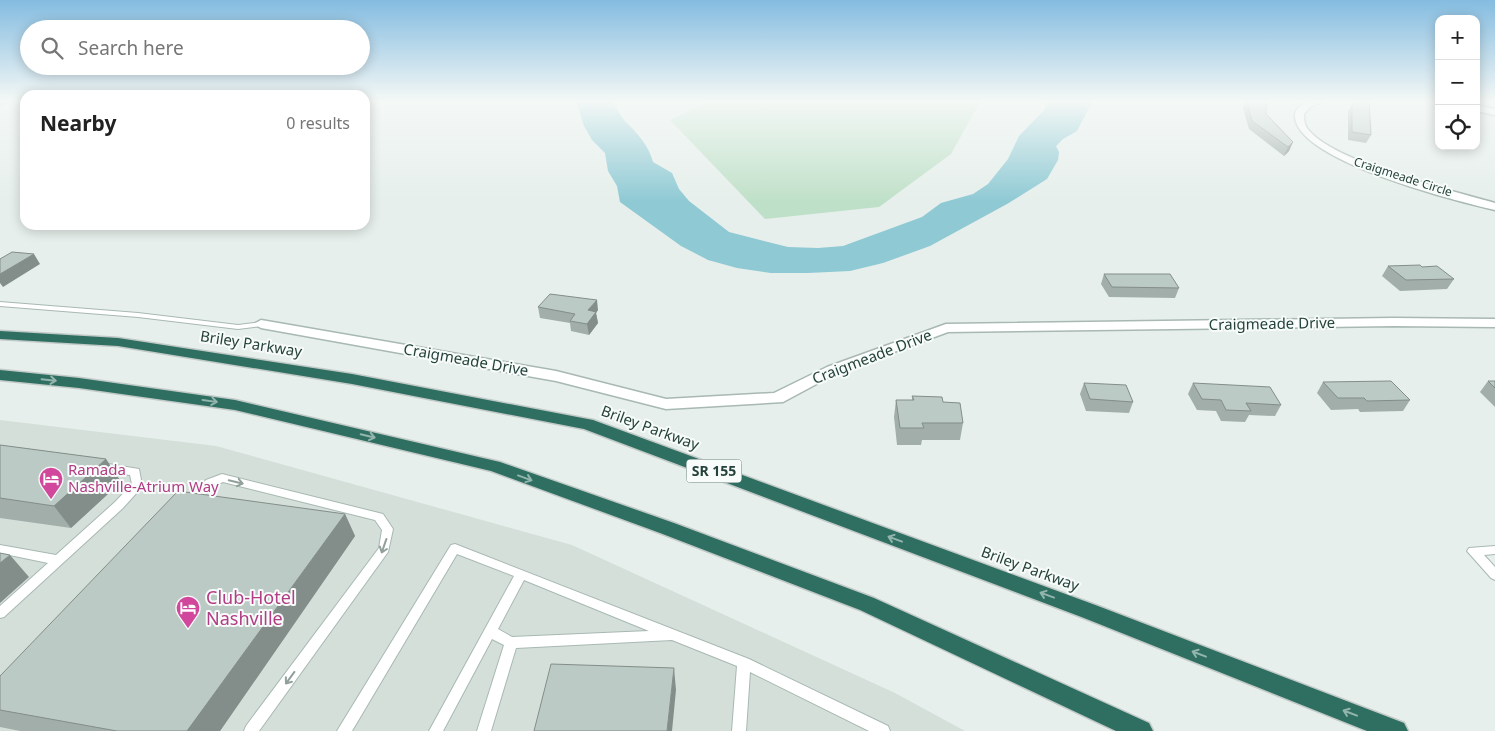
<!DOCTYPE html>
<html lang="en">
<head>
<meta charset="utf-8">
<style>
	:root { --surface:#fff; --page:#f2f2f2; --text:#222; --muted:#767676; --line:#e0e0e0 }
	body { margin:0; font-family:"Noto Sans",sans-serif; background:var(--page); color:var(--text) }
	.controls { position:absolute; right:15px; top:15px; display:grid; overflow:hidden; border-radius:10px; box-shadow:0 2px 12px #0003 }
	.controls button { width:45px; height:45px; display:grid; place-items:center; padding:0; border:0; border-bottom:1px solid var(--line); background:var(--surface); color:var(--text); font:25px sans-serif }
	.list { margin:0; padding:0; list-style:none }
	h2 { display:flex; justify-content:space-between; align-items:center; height:65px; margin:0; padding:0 20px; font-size:21px }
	h2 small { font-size:16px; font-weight:400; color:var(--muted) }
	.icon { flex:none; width:28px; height:28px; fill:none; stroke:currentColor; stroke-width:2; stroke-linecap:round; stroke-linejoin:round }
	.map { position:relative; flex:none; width:1495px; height:731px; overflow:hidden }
	.search { position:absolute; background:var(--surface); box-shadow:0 2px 12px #0003; left:20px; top:20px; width:350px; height:55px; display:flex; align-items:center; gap:12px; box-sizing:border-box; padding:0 18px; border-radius:28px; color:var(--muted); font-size:19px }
	.panel { position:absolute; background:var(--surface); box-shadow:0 2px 12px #0003; left:20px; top:90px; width:350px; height:140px; border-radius:15px }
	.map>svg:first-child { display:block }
	.built { fill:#d4dfda }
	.green { fill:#bfe0c8 }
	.water { fill:#8ec9d4 }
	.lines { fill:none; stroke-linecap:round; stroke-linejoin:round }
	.stream { stroke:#8ec9d4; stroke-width:3 }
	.lane-casing { stroke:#a8b8b2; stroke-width:2 }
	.street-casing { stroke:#a8b8b2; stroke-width:3 }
	.highway-casing { stroke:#c2cac8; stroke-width:3 }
	.lane { fill:#fff; fill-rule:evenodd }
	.street { fill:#fff; fill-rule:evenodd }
	.highway { fill:#2f6f62; fill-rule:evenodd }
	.wall { fill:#a1aea9 }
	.shaded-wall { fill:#838d89 }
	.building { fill:#bbcac4; stroke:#838d89 }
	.oneway { stroke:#93b5ae }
	.oneway2 { stroke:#92a09c }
	.labels { text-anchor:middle; stroke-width:4; stroke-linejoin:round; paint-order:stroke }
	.far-street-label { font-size:12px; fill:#24423a; stroke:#f7fbf9 }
	.shield { fill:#f7fbf9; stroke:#637a73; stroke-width:1 }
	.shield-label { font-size:14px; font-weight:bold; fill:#24423a }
	.street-label { font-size:15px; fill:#24423a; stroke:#f7fbf9 }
	.hotel-label { font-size:15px; fill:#b23c85; stroke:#f7fbf9; text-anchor:start }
	.near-hotel-label { font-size:18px; fill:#b23c85; stroke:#f7fbf9; text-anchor:start }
</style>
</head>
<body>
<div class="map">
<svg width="1495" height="731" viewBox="0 0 1495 731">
	<rect width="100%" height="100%" fill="#e6efeb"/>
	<path class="built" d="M 0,420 L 216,446 L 572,545 L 895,693 L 965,731 L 0,731 Z"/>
	<path class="green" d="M 712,100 L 981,100 L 951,154 L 879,207 L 765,219 L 670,120 Z"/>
	<path class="water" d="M 576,100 L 610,100 L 613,102 C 617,109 621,117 626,122 C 638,134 649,146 653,162 L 672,173 L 679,189 L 689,201 L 729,232 L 788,247 L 818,248 L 843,246 L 922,217 L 941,203 L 973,194 L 988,184 L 1008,159 L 1019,136 L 1044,110 L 1048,100 L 1093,100 L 1077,131 L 1063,139 L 1056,146 L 1059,152 L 1058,160 L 1047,179 L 1007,204 L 930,246 L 883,263 L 850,271 L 808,273 L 771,273 L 737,268 L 708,260 L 681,246 L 620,202 L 617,186 L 608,171 L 605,153 L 592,140 L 584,126 Z"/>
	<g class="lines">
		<path class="stream" d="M 0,104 L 17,100"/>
		<defs>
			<path id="lane" d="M 0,302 L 138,313 L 238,325 L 261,322 L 265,324 L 261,326 L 238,329 L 138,317 L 0,306 Z
				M 102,463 L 139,469 L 142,485 L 141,488 L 123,508 L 4,617 L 0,618 L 0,606 L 48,563 L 0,553 L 0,545 L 56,555 L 115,502 L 132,484 L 130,475 L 98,470 L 97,467 L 98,464 Z
				M 222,474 L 383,514 L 393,529 L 388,552 L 259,731 L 244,731 L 246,726 L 379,548 L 382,530 L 375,520 L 223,482 L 214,486 L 196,505 L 192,506 L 188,505 L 187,502 L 188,499 L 206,480 Z
				M 455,544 L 749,659 L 888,726 L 890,731 L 869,731 L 750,672 L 746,731 L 732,731 L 737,666 L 672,640 L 516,648 L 491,731 L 477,731 L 504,645 L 492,639 L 443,731 L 429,731 L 514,576 L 457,554 L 352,731 L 337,731 L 451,545 ZM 524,580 L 649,631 L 512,637 L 498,629 Z
				M 1495,546 L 1495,554 L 1484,555 L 1495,567 L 1495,580 L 1491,578 L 1467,551 L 1469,548 Z"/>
			<path id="street" d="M 1312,100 L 1327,100 L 1311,106 L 1304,114 C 1304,118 1304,124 1307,128 C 1331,162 1454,191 1495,203 L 1495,210 C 1456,201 1298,161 1295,117 C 1294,108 1305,102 1312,100 Z
				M 1434,100 L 1439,100 L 1439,103 L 1435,102 Z
				M 1476,105 L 1495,109 L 1495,115 L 1476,111 Z
				M 1393,318 L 1495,319 L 1495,327 L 1393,326 L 948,332 L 837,373 L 783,402 L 666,409 L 556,381 L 261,328 L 254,324 L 261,320 L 556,371 L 666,399 L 774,393 L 827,367 L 946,324 Z"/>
			<path id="highway" d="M 0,331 L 118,338 L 352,374 L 593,420 L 1098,606 L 1404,723 L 1408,731 L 1367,731 L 1084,618 L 584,429 L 352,384 L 118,346 L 0,339 Z
				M 0,370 L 79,378 L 235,400 L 500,462 L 674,523 L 874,598 L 1149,723 L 1153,731 L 1116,731 L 860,610 L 660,533 L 491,471 L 235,410 L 79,388 L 0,380 Z"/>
		</defs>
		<use href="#lane" class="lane-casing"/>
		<use href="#street" class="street-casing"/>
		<use href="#highway" class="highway-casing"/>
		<use href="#lane" class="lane"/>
		<use href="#street" class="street"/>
		<use href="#highway" class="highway"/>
	</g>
	<path class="wall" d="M 1246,100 L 1266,114 L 1293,142 L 1289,151 L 1284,156 L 1249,129 L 1243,108 Z
		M 1352,104 L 1371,135 L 1366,143 L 1348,140 L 1348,112 Z
		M 1388,266 L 1422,267 L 1454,279 L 1447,289 L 1400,291 L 1382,276 Z
		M 1104,274 L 1179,288 L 1175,298 L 1109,297 L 1101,284 Z
		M 538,307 L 598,310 L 596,313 L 598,323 L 589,335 L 571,331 L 570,323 L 540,318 Z
		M 1488,381 L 1495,381 L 1495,407 L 1480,392 Z
		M 1323,382 L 1410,400 L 1403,411 L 1360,412 L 1358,409 L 1331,410 L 1317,393 Z
		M 1084,383 L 1133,402 L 1129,413 L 1086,411 L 1080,394 Z
		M 1193,383 L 1281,405 L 1275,416 L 1249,415 L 1245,422 L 1221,421 L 1216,411 L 1197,410 L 1188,394 Z
		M 912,396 L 943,402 L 963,423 L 960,440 L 922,440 L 921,445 L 897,445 L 894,417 L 896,400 L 912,400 Z
		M 0,445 L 106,459 L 121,482 L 71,528 L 0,518 Z
		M 345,514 L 355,536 L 220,731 L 20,731 L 0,727 L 0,676 Z"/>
	<path class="shaded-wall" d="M 1293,142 L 1289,151 L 1284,156 L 1288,147 Z
		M 34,254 L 40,264 L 3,287 L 0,283 L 0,274 Z
		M 597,300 L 598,310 L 596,313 L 598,323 L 589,335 L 587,324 L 588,310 Z
		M 106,459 L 121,482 L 71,528 L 54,506 Z
		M 345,514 L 355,536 L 220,731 L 187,731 Z
		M 10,555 L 29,577 L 0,603 L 0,563 Z
		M 674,668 L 676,690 L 672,731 L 667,731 Z"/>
	<path class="building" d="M 1246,100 L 1267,102 L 1266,114 L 1293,142 L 1288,147 L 1252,121 Z
		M 1369,101 L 1371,135 L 1352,132 L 1352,104 Z
		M 12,252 L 34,254 L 0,274 L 0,259 Z
		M 1420,265 L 1422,267 L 1437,266 L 1454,279 L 1406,280 L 1388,266 Z
		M 1104,274 L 1170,274 L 1179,288 L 1112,287 Z
		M 550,294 L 597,300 L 588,310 L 596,312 L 587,324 L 570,321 L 575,314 L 538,307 Z
		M 1391,381 L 1410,400 L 1367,401 L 1364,398 L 1338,398 L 1323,382 Z
		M 1488,381 L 1495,381 L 1495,388 Z
		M 1084,383 L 1126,385 L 1133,402 L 1090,399 Z
		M 1193,383 L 1270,387 L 1281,405 L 1246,403 L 1251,411 L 1226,410 L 1221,400 L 1202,399 Z
		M 912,396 L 942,397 L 943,402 L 960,403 L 963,423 L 922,423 L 924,428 L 900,428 L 896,400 L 914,400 Z
		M 0,445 L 106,459 L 54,506 L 0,498 Z
		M 178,491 L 345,514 L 187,731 L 117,731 L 0,710 L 0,676 Z
		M 0,553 L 10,555 L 0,563 Z
		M 551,664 L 674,668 L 667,731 L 534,731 Z"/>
	<defs><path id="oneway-shaft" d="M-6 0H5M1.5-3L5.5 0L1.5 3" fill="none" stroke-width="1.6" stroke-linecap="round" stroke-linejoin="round" transform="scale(1.25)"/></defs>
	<g class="oneway">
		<use href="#oneway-shaft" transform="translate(49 380) rotate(6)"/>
		<use href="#oneway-shaft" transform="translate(210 401) rotate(8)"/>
		<use href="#oneway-shaft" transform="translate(368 436) rotate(13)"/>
		<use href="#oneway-shaft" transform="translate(525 478) rotate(20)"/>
		<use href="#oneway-shaft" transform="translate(895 539) rotate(-160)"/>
		<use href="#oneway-shaft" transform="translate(1047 595) rotate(-160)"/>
		<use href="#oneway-shaft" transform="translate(1199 654) rotate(-159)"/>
		<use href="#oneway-shaft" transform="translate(1350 713) rotate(-159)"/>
	</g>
	<g class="oneway2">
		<use href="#oneway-shaft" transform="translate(236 482) rotate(14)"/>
		<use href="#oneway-shaft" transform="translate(384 546) rotate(109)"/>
		<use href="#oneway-shaft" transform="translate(290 678) rotate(126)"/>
	</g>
	<linearGradient id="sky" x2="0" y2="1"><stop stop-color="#84bce0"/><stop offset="0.5" stop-color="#f4f8f6"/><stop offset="1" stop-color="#f4f8f6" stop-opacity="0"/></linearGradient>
	<rect width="1495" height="202" fill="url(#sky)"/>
	<defs>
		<symbol id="hotel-pin" viewBox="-11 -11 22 30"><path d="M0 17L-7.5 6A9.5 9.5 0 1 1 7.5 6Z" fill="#d1479c" stroke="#f7fbf9"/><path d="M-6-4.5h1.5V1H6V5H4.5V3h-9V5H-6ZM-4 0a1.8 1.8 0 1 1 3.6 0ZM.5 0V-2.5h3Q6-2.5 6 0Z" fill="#fff"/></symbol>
	</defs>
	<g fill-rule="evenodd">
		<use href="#hotel-pin" x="37" y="465" width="28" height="38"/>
		<use href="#hotel-pin" x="174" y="594" width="28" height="38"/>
	</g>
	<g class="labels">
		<g class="far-street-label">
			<text transform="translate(1403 177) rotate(18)" y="4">Craigmeade Circle</text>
		</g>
		<rect class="shield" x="686.5" y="459.5" width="55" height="23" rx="4"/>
		<g class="shield-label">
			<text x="714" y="476">SR 155</text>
		</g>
		<g class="street-label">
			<text transform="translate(1272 324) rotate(-1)" y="5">Craigmeade Drive</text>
			<text transform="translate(251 344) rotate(9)" y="5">Briley Parkway</text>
			<text transform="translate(872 357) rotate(-21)" y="5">Craigmeade Drive</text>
			<text transform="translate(466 360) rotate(10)" y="5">Craigmeade Drive</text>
			<text transform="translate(650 428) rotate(20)" y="5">Briley Parkway</text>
			<text transform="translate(1030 569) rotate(20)" y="5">Briley Parkway</text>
		</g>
		<g class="hotel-label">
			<text x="68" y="475">Ramada<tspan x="68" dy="17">Nashville-Atrium Way</tspan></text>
		</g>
		<g class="near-hotel-label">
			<text x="206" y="604">Club-Hotel<tspan x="206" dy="21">Nashville</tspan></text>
		</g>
	</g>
</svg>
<div class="controls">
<button>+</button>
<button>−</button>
<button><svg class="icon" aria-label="locate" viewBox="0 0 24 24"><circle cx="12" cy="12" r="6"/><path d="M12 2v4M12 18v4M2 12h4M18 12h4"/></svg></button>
</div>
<div class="search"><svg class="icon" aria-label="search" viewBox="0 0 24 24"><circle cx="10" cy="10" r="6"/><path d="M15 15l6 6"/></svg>Search here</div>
<section class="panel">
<h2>Nearby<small>0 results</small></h2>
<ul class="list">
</ul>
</section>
</div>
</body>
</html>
